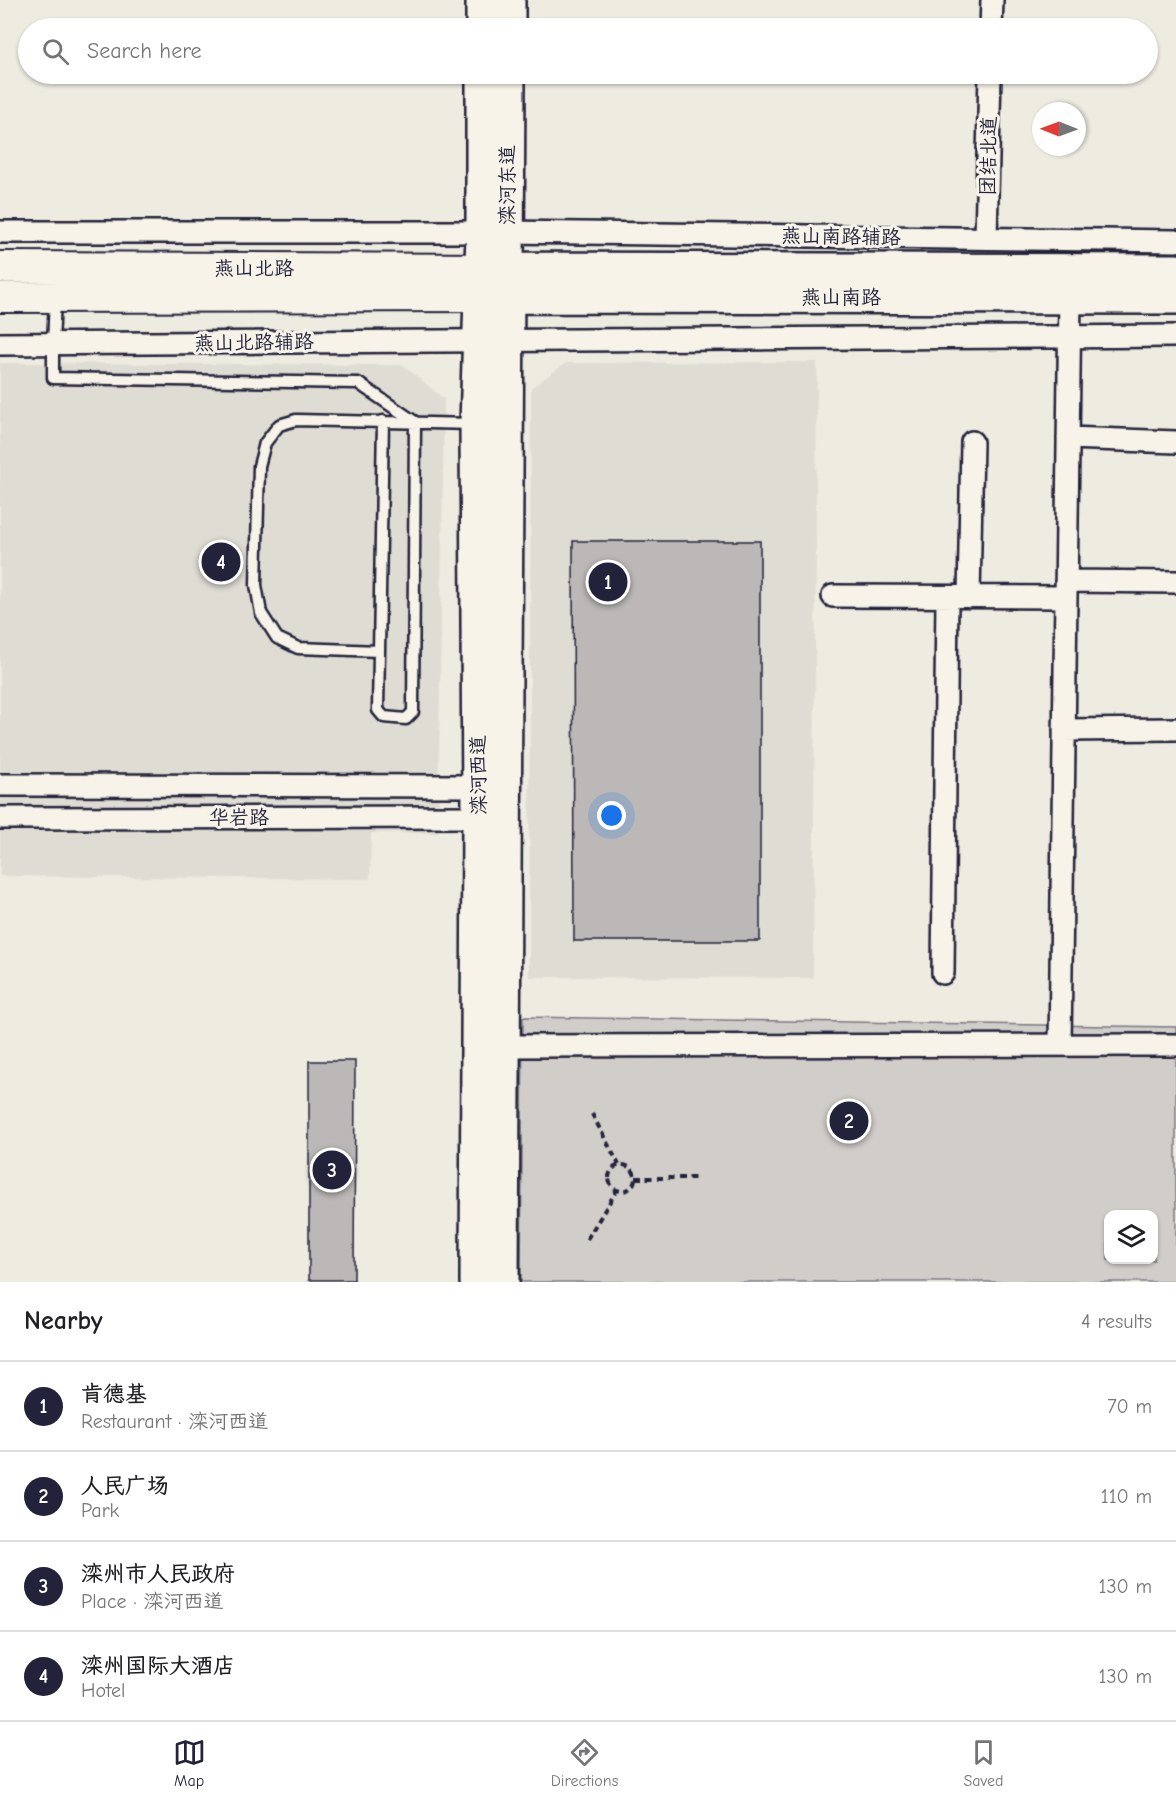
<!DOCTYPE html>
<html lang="en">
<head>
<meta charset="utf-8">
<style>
	:root { --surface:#fff; --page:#f6f6f6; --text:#202124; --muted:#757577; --line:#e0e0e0; --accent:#22223b }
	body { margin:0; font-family:"Comic Neue","LXGW WenKai TC",sans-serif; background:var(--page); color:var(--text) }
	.controls { position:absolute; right:18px; bottom:18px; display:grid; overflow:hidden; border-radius:12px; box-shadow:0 2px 4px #0004 }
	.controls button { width:54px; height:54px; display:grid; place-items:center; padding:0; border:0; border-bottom:2px solid var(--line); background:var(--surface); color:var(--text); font:30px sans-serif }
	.compass { position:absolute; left:1032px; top:102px; width:54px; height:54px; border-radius:50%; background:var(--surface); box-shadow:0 2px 4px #0004; rotate:271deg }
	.you { position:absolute; left:612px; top:816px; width:21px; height:21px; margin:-15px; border:4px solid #fff; border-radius:50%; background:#1a73e8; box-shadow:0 0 0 9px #1a73e833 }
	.badge { display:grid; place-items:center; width:39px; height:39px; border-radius:50%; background:var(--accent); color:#fff; font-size:20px; font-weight:700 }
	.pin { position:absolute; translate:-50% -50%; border:3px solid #fff; box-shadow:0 2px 6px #0006 }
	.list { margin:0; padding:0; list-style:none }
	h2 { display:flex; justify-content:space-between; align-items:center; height:78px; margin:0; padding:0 24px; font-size:26px }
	h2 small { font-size:20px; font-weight:400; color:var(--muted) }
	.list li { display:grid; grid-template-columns:39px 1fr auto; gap:18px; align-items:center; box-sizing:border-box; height:90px; padding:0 24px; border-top:2px solid var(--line) }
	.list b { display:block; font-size:22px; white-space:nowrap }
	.list p { margin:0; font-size:20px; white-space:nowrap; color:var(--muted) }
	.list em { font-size:20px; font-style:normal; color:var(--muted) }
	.icon { flex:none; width:33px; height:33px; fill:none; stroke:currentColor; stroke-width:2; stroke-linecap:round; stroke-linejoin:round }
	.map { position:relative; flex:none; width:1176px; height:1282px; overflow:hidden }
	.search { position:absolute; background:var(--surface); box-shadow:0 2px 4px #0004; left:18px; right:18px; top:18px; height:66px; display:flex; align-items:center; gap:15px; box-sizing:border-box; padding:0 21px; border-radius:33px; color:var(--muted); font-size:22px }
	.sheet { height:438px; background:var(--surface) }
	nav { display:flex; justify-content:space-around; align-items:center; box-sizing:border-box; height:84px; border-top:2px solid var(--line); background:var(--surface); font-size:16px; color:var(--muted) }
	nav a { display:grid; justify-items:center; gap:3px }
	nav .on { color:var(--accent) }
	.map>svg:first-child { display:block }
	.built { fill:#dfdcd4 }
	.green { fill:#d1cdc9; stroke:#7a7882; stroke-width:1.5; fill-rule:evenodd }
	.building { fill:#bbb8b7; stroke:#22223b; stroke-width:1.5 }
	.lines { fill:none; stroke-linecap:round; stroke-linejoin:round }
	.lane-casing { stroke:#22223b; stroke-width:15 }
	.street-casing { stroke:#22223b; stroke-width:26 }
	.secondary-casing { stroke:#22223b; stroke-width:34 }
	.primary-casing { stroke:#22223b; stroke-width:38 }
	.path { stroke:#22223b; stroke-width:4; stroke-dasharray:6 4.5; stroke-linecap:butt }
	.lane { stroke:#f7f3e8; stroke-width:10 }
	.street { stroke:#f7f3e8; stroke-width:21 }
	.secondary { stroke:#f7f3e8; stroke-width:30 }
	.primary { stroke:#f7f3e8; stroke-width:33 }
	.labels { text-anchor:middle; stroke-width:6; stroke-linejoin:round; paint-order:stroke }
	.street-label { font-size:20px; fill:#22223b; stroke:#f7f3e8 }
</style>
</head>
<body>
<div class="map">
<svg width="1176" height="1282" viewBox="0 0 1176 1282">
	<rect width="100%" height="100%" fill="#eeebe1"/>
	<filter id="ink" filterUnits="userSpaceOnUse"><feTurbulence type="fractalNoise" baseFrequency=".0167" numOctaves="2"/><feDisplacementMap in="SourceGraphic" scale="12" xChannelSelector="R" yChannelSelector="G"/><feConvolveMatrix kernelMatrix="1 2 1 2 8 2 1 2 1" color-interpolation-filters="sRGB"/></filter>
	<g filter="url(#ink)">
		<path class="built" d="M 817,362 L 813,978 L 529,977 L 531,388 L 566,363 Z
			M 0,363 L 403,365 L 444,399 L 438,833 L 371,833 L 370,879 L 0,876 Z"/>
		<path class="green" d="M 523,1017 L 1176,1027 L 1176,1282 L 521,1282 ZM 1108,1214 L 1154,1214 L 1154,1260 L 1108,1260 Z"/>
		<path class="building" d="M 573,541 L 760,541 L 760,941 L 574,941 Z
			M 309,1061 L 355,1061 L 354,1280 L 309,1280 Z"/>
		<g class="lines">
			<defs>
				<path id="lane" d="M 55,299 L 53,344 L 53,378 L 358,383 L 415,422 L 413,712 L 406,719 L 384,717 L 378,710 L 383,421
					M 379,651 L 298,648 L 277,638 L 261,613 L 256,585 L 259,466 L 265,443 L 279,425 L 296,420 L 474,424"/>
				<path id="street" d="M 991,28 L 992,0
					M 0,232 L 506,232 L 1176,241
					M 986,238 L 990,74
					M 0,344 L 1176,336
					M 1068,438 L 1176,442
					M 1066,581 L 1176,582
					M 833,596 L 1066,597
					M 969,597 L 972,442
					M 1064,730 L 1176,729
					M 0,785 L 478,786
					M 0,818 L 479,817
					M 943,973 L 947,597
					M 1060,1045 L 1070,297
					M 504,1046 L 1176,1045"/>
				<path id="secondary" d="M 0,267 L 507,269
					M 0,297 L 504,296"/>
				<path id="primary" d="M 483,0 L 483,28
					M 508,28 L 508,0
					M 507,269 L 1176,271
					M 506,296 L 1176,297
					M 477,1282 L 479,817 L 477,424 L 483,233 L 483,74
					M 502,1282 L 508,74"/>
			</defs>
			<use href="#lane" class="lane-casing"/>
			<use href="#street" class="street-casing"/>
			<use href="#secondary" class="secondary-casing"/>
			<use href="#primary" class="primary-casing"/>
			<path class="path" d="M 592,1114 L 619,1165
				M609 1178a13 13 0 1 1 26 0a13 13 0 1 1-26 0Z
				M 636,1178 L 697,1178
				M 587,1239 L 617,1190"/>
			<use href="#lane" class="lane"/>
			<use href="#street" class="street"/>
			<use href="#secondary" class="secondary"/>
			<use href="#primary" class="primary"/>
		</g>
	</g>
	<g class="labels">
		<g class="street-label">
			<text transform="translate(988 156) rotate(-89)" y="7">团结北道</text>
			<text transform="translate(507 185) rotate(-90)" y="7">滦河东道</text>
			<text transform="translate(841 236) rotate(1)" y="7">燕山南路辅路</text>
			<text x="254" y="275">燕山北路</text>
			<text x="841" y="304">燕山南路</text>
			<text transform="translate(254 342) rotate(-1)" y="7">燕山北路辅路</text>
			<text transform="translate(478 775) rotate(-91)" y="7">滦河西道</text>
			<text x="239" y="824">华岩路</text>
		</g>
	</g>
</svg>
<div class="controls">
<button><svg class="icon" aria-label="layers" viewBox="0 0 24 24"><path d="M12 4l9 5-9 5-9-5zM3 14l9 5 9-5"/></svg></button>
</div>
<svg class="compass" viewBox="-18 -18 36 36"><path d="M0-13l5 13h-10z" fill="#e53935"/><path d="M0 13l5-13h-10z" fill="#757577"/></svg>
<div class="you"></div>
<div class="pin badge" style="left:608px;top:582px">1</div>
<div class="pin badge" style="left:849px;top:1121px">2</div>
<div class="pin badge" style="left:332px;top:1170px">3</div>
<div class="pin badge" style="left:221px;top:562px">4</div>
<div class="search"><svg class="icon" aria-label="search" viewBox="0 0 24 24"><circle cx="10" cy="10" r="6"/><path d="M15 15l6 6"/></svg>Search here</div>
</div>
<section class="sheet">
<h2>Nearby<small>4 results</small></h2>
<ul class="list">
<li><span class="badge">1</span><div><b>肯德基</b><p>Restaurant · 滦河西道</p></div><em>70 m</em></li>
<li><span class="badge">2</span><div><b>人民广场</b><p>Park</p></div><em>110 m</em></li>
<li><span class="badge">3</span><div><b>滦州市人民政府</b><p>Place · 滦河西道</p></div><em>130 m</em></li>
<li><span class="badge">4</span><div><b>滦州国际大酒店</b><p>Hotel</p></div><em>130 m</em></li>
</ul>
</section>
<nav>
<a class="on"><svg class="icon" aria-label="map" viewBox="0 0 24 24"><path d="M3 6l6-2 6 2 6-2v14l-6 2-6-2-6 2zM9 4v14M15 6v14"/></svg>Map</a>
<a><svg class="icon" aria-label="directions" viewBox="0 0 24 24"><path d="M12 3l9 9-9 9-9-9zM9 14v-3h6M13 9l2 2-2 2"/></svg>Directions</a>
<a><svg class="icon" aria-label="saved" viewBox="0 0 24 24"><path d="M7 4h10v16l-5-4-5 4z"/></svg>Saved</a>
</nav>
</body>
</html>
